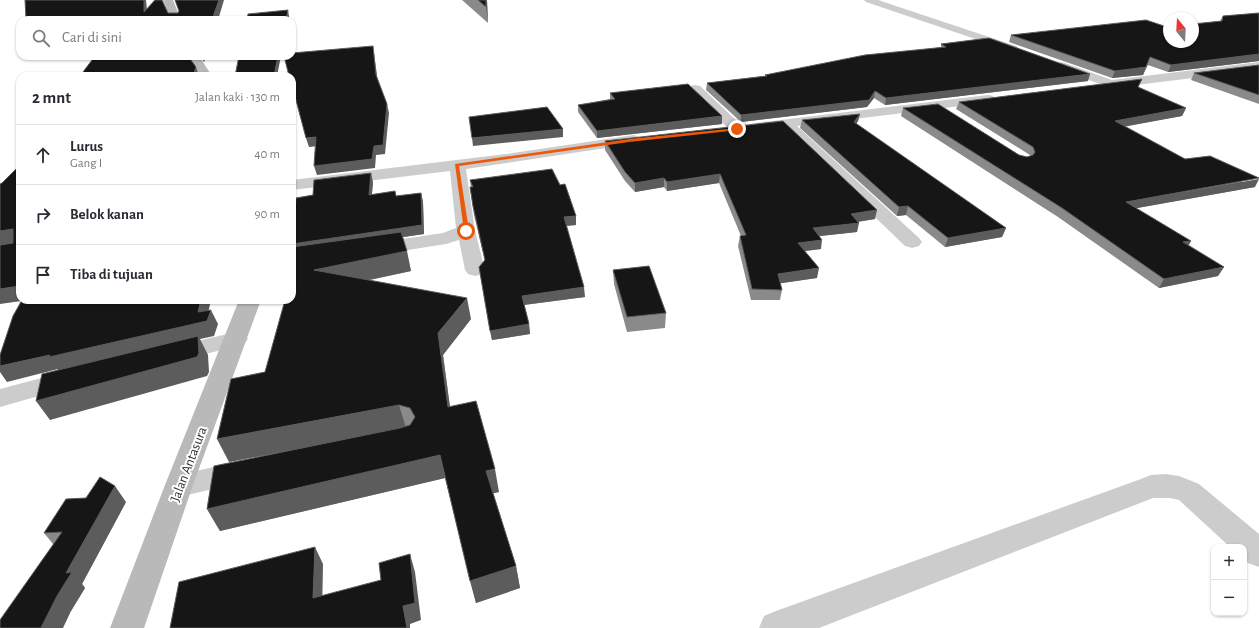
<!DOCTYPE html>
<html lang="id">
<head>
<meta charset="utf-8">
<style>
	:root { --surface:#fff; --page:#f7f7f7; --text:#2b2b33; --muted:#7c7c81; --line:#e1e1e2 }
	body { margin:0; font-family:"Alegreya Sans",sans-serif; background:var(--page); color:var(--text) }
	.controls { position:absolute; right:12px; bottom:12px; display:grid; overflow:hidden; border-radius:8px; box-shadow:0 1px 3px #0004 }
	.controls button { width:36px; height:36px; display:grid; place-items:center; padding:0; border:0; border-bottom:1px solid var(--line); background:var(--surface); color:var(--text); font:20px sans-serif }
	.compass { position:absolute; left:1163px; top:12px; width:36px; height:36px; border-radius:50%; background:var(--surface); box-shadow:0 1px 3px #0004; rotate:342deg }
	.stop { position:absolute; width:12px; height:12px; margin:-9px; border:3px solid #ea580c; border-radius:50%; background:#fff }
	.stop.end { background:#ea580c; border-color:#fff; box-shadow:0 1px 4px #0008 }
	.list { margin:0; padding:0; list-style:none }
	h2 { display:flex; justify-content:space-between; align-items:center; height:52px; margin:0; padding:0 16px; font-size:17px }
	h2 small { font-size:13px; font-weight:400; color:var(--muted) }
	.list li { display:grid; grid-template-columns:26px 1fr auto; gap:12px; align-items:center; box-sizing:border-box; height:60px; padding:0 16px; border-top:1px solid var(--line) }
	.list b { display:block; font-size:15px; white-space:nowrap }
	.list p { margin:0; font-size:13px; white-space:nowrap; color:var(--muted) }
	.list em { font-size:13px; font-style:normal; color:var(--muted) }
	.icon { flex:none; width:22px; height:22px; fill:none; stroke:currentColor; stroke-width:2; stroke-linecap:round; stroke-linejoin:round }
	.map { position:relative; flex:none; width:1259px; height:628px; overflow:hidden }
	.search { position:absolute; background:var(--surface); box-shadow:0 1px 3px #0004; left:16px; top:16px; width:280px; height:44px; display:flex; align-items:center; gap:10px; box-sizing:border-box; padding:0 14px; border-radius:12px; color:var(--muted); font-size:15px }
	.panel { position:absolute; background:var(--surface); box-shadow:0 1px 3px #0004; left:16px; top:72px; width:280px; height:232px; border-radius:12px }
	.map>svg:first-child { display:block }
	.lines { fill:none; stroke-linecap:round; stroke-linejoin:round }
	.minor { fill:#ccc; fill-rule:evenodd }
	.secondary { fill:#b9b9b9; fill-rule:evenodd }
	.wall { fill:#8a8a8a }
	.shaded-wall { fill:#5c5c5c }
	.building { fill:#161616; stroke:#5c5c5c }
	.route { fill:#ea580c }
	.labels { text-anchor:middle; stroke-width:4; stroke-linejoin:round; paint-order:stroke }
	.near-street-label { font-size:14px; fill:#2f2f2f; stroke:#fff }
</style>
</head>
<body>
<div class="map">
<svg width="1259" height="628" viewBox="0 0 1259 628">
	<rect width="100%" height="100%" fill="#fff"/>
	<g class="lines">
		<path class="minor" d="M 864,0 L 878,0 L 1016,46 L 1018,48 L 1016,50 L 1008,50 L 866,2 Z
			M 1062,62 L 1112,80 L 1259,62 L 1259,70 L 1111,88 L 1058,69 L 1056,66 L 1058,63 Z
			M 695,85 L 700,86 L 742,126 L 744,129 L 742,132 L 737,133 L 732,132 L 690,92 L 689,89 L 690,86 Z
			M 988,95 L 993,96 L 995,99 L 993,102 L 797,126 L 919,238 L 922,242 L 919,246 L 912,248 L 905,246 L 782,128 L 756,131 L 751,130 L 749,127 L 751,124 L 756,123 Z
			M 634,135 L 639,137 L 642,140 L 639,143 L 466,169 L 475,231 L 485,270 L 482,274 L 475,276 L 468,274 L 465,270 L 459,240 L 446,244 L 376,255 L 369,253 L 366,249 L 369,245 L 376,243 L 443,233 L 456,228 L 450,171 L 292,190 L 292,180 L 506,154 Z
			M 236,332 L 244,334 L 248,339 L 244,344 L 175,362 L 167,360 L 163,354 L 167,348 Z
			M 68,371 L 77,373 L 80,379 L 77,385 L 0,407 L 0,389 Z
			M 241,461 L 251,464 L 255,472 L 251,480 L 179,497 L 169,493 L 165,485 L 169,477 Z
			M 1166,474 L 1179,476 L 1199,484 L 1259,534 L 1259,567 L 1248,563 L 1244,559 L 1244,547 L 1230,547 L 1179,500 L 1170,498 L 1153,498 L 819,628 L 759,628 L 764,616 L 776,611 L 1141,479 L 1151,475 Z"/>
		<path class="secondary" d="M 163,0 L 173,0 L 181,20 L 171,20 Z
			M 187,56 L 199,56 L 212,76 L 200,76 Z
			M 239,300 L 261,300 L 193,485 L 144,628 L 110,628 L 165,485 Z"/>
	</g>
	<path class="wall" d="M 462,0 L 487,0 L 488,23 Z
		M 1259,13 L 1259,61 L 1168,72 L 1148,65 L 1143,75 L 1112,78 L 1009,42 L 1011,35 L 1167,27 L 1220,21 L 1223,16 Z
		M 941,44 L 1088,81 L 885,105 L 874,98 L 867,107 L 741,122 L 706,90 L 707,83 L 765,76 L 765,75 L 941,47 Z
		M 200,56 L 206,56 L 204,62 Z
		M 1259,65 L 1259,104 L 1191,80 L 1194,73 Z
		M 1138,87 L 1186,108 L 1182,116 L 1125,126 L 1185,159 L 1255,187 L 1136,208 L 1188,246 L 1224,267 L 1218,276 L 1159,288 L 1058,217 L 901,116 L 903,108 L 1019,155 L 1027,157 L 1030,156 L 1030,155 L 956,109 L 959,102 Z
		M 610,93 L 722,124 L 597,138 L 578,112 L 578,105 L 610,99 Z
		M 860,114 L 858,121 L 856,124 L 1006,228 L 1002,237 L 945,247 L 906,215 L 897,216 L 800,128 L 802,120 Z
		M 605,141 L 875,219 L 858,222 L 857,232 L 820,236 L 821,249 L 805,251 L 817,278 L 780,283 L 782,290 L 780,300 L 751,300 L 738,246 L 740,236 L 741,236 L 719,183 L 667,191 L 664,187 L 635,192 L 625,181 L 605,150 Z
		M 470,180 L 576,216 L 576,225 L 566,226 L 585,297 L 524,305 L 529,324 L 530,334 L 492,340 L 479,267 L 485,261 L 474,215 L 470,187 L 471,187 Z
		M 373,182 L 372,194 L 396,196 L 421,193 L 423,202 L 424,234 L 403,237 L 411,271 L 370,280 L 471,319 L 443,355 L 450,407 L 499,492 L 493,493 L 516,566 L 520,588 L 476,603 L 445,478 L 220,531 L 207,509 L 348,439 L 229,462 L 265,372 L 292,300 L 294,247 L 313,195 Z
		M 613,270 L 666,313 L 665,328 L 627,332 L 614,284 Z
		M 126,502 L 82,584 L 85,588 L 71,611 L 53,544 L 44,533 Z"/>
	<path class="shaded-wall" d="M 144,0 L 146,0 L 148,20 L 144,12 Z
		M 219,0 L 224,0 L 218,20 L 212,20 Z
		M 486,0 L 487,0 L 488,23 L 486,7 Z
		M 288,10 L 289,16 L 289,20 L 286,20 Z
		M 373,46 L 374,53 L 378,83 L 376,75 Z
		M 1259,54 L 1259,61 L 1168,72 L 1171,65 Z
		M 202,56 L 206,56 L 204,62 Z
		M 278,56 L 281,56 L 277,76 L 274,76 Z
		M 196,67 L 199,76 L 193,76 Z
		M 1146,67 L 1143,75 L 1112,78 L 1115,71 Z
		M 1090,74 L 1088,81 L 885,105 L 886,98 Z
		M 875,91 L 874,98 L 867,107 L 741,122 L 741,115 Z
		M 387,104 L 389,113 L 385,154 L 376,155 L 375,168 L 317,175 L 314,166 L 374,146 Z
		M 1186,108 L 1182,116 L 1112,129 L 1115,121 Z
		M 860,114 L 858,121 L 852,130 L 854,122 Z
		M 722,116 L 722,124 L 597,138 L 597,131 Z
		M 563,129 L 563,137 L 473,146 L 472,138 Z
		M 316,137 L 319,146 L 309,147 L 306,138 Z
		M 371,173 L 373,182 L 371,203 L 369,195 Z
		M 720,174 L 719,183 L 667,191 L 667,182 Z
		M 664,178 L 664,187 L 635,192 L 635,183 Z
		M 1259,179 L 1255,187 L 1121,211 L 1126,202 Z
		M 421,193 L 423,202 L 424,234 L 296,253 L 292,244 Z
		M 908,206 L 906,215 L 897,216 L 899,207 Z
		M 877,210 L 875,219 L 849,223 L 851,214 Z
		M 576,216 L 576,225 L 564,226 L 564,217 Z
		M 859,223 L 857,232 L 811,237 L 813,228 Z
		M 1006,228 L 1002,237 L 945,247 L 948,238 Z
		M 13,229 L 20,242 L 0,245 L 0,231 Z
		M 822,240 L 821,249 L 796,252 L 798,243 Z
		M 1191,241 L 1186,250 L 1183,242 Z
		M 407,251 L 411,271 L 321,290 L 314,270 Z
		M 1224,267 L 1218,276 L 1159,288 L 1164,279 Z
		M 819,268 L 817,278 L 776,284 L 778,274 Z
		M 20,286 L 20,300 L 28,300 L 0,304 L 0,289 Z
		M 584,287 L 585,297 L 523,305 L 522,296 Z
		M 467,298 L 471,319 L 443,355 L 453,430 L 448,407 L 438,333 Z
		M 201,300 L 211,300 L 206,322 L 211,310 L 218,324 L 214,336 L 200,339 L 208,355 L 209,372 L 207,376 L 50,420 L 36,401 L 58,369 L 7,382 L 0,372 L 0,366 L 50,355 L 198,312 Z
		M 529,324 L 530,334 L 492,340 L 490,331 Z
		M 399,405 L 406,428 L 229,462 L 217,439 Z
		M 440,455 L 445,478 L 220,531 L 207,509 Z
		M 495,469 L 499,492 L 490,494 L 486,471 Z
		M 115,486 L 126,502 L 82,584 L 85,588 L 71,611 L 63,628 L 41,628 L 66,573 Z
		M 315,547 L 323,564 L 322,615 L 313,598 Z
		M 410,554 L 415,572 L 421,620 L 410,624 L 410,628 L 407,628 L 403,606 Z
		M 516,566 L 520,588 L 476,603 L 470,581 Z"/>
	<path class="building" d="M 25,0 L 144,0 L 144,12 L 155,0 L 162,0 L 168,13 L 178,13 L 179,11 L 175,0 L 219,0 L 212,20 L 26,20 Z
		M 478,0 L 486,0 L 486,7 Z
		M 288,10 L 286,20 L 247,20 L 248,14 Z
		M 1259,13 L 1259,54 L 1171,65 L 1150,57 L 1146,67 L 1115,71 L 1011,35 L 1146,20 L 1167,27 L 1169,26 L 1169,42 L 1193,42 L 1193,24 L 1222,21 L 1223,16 Z
		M 989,38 L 1090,74 L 886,98 L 875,91 L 869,100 L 741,115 L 707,83 L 767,76 L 765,75 L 865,55 L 946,47 L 941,44 Z
		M 373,46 L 376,75 L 387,104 L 383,145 L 374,146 L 372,159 L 314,166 L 316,137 L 306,138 L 292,85 L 292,76 L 289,76 L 284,56 L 292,56 L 292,53 Z
		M 95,56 L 188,56 L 196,67 L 193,76 L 80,76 Z
		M 239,56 L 278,56 L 274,76 L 235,76 Z
		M 1259,65 L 1259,95 L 1194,73 Z
		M 1142,79 L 1138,87 L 1186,108 L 1115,121 L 1185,159 L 1210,156 L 1259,178 L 1126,202 L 1191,241 L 1183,242 L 1224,267 L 1164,279 L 1062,208 L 903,108 L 938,104 L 1019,155 L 1027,157 L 1033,155 L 1035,152 L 1033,147 L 959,102 Z
		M 688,84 L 722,116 L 597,131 L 578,105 L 615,99 L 610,93 Z
		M 547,107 L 563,129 L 472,138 L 469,117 Z
		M 860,114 L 854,122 L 1006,228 L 948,238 L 908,206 L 899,207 L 802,120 Z
		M 783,121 L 877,210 L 851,214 L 859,223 L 813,228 L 822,240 L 798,243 L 819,268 L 778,274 L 782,290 L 752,289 L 740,236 L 746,235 L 720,174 L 667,182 L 664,178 L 635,183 L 625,172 L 605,141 Z
		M 20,165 L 20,286 L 0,289 L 0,245 L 13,243 L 13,229 L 0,231 L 0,184 L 2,183 Z
		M 552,169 L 560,185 L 565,184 L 576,216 L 564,217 L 584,287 L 522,296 L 529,324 L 490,331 L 479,267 L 485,260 L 473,206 L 470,187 L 473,187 L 470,180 Z
		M 371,173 L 369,195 L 395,191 L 396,196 L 421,193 L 422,225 L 292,244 L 296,198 L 313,195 L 314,180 Z
		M 401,232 L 407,251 L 314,270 L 467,298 L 438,333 L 448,407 L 476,401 L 495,469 L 486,471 L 516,566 L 470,581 L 440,455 L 207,509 L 214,466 L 400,428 L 410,425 L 415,417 L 410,408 L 399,405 L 217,439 L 231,379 L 265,372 L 285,300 L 292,300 L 292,261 L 293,256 L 292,257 L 292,247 Z
		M 649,266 L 666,313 L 627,317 L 613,270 Z
		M 22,300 L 201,300 L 198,312 L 211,310 L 207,321 L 49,357 L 50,355 L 0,366 L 0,355 L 13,316 Z
		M 198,336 L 199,353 L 197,357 L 36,401 L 42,374 Z
		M 100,477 L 115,486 L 66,573 L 72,572 L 57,596 L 41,628 L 0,628 L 0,620 L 62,532 L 44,533 L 66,499 L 86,498 Z
		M 315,547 L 313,598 L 381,580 L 379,563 L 410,554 L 415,603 L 403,606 L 407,628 L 170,628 L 179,582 Z"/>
	<path class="route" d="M 737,128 L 739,130 L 629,142 L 459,166 L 469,231 L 466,232 L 464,231 L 455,164 L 629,139 Z"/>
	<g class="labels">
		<g class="near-street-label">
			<text transform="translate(188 464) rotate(-69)" y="5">Jalan Antasura</text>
		</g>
	</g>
</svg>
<div class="controls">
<button>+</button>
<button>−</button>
</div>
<svg class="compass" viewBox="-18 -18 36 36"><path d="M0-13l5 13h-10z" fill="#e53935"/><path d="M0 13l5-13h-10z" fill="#7c7c81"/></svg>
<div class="stop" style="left:466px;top:231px"></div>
<div class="stop end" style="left:737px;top:129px"></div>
<div class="search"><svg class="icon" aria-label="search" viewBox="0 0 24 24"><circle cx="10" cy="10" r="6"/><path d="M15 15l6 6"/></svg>Cari di sini</div>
<section class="panel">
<h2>2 mnt<small>Jalan kaki · 130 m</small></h2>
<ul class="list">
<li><svg class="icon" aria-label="ahead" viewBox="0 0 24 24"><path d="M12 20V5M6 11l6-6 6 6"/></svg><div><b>Lurus</b><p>Gang I</p></div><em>40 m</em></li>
<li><svg class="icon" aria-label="right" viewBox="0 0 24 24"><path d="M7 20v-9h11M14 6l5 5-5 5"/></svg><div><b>Belok kanan</b></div><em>90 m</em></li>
<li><svg class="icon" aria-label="arrive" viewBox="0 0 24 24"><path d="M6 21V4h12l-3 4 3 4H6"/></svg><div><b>Tiba di tujuan</b></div></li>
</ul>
</section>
</div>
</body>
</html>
